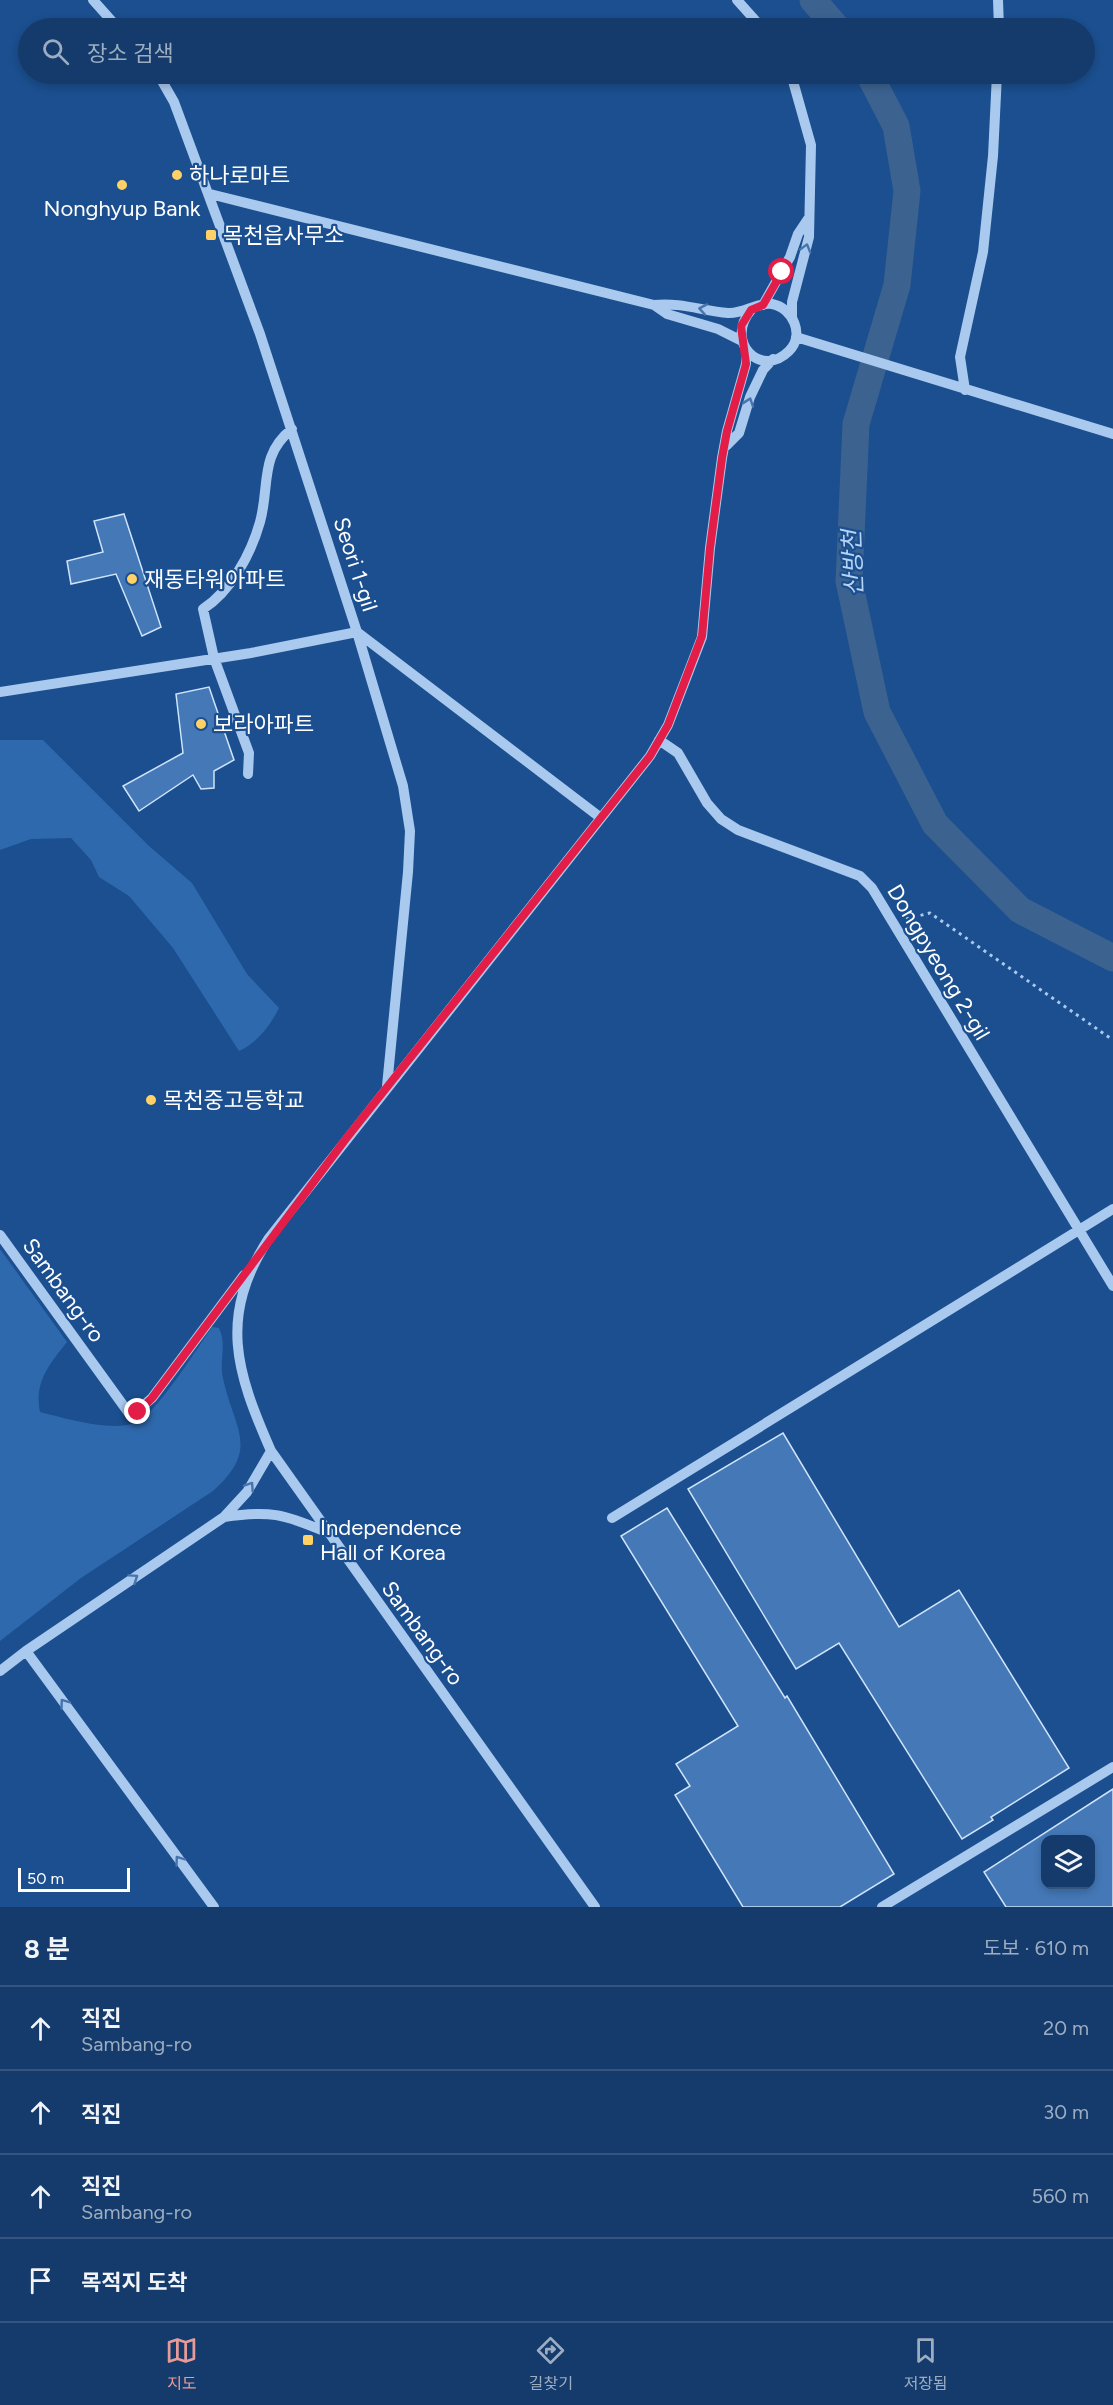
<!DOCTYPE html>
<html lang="ko">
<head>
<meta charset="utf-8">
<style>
	:root { --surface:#143b6b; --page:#214673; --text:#f1f3f6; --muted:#9dadc1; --line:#33557e; --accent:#e69b98 }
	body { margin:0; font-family:Figtree,"Noto Sans KR",sans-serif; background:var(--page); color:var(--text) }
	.controls { position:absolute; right:18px; bottom:18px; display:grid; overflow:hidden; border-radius:12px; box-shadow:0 3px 9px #0003 }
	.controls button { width:54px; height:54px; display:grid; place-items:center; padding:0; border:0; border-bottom:2px solid var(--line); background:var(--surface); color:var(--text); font:30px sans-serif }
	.scale { position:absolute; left:18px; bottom:15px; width:112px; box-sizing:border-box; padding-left:6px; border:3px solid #fff; border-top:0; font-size:16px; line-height:21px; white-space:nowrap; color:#fff; -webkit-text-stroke:4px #1b4f8f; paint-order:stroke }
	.stop { position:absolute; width:18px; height:18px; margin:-14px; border:4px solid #e11d48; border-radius:50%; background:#fff }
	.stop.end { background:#e11d48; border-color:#fff; box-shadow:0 2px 6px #0008 }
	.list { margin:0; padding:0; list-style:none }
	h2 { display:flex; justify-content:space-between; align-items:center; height:78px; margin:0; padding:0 24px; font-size:26px }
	h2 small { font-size:20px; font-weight:400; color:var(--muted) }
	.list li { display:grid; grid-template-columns:39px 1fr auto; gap:18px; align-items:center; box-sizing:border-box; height:84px; padding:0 24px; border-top:2px solid var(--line) }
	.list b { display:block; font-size:22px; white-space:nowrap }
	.list p { margin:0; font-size:20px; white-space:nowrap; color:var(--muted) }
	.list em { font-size:20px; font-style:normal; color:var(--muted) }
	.icon { flex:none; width:33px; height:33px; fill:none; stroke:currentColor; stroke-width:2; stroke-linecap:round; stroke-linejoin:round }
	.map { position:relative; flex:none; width:1113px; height:1907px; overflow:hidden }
	.search { position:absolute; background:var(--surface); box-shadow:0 3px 9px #0003; left:18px; right:18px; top:18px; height:66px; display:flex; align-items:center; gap:15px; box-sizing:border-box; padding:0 21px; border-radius:33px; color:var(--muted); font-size:22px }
	.sheet { height:414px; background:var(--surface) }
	nav { display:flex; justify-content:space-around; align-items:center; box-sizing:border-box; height:84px; border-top:2px solid var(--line); background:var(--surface); font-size:16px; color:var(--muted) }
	nav a { display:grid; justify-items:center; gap:3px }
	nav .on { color:var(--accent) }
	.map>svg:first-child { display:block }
	.green { fill:#2e69ad }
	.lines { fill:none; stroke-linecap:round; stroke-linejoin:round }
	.river { stroke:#3c6290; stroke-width:27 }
	.building { fill:#4478b7; stroke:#cfe3fa; stroke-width:1.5; fill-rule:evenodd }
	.path { stroke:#a9c9ee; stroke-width:3; stroke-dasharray:3 4.5; stroke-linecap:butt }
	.minor { stroke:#a9c9ee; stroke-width:10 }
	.oneway { stroke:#4674ac }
	.route { stroke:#e11d48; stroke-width:8 }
	.poi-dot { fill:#ffd166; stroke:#1b4f8f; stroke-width:2 }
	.labels { text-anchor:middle; stroke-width:4.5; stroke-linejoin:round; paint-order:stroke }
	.poi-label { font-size:22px; fill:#fff; stroke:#1b4f8f; text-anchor:start }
	.street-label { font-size:22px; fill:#fff; stroke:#1b4f8f }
	.water-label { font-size:24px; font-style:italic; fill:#b5d3f5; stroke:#1b4f8f }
</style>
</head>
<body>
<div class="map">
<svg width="1113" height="1907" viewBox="0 0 1113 1907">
	<rect width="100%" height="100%" fill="#1b4f8f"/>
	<path class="green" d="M 0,740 L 43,740 L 149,846 L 192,883 L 247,974 L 279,1008 C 270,1026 258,1042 239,1051 L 173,948 L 129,896 L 99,877 L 91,860 L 71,838 L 31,839 L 0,850 Z
		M 0,1249 L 67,1342 C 49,1365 34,1382 40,1412 C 64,1418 111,1432 135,1423 C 156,1415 198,1347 212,1327 L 219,1328 C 227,1345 219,1361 223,1378 C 234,1430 261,1448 213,1491 L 81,1578 L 0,1641 Z"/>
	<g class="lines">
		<path class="river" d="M 813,0 L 837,28
			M 869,74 L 896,126 L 907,191 L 897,285 L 856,424 L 849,581 L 877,712 L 935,824 L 1020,910 L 1113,958"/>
	</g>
	<path class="building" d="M 124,514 L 161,627 L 142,636 L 116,574 L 71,584 L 67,561 L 103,552 L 94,521 Z
		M 209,687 L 234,760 L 214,771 L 214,788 L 201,789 L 193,775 L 139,811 L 123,786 L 183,753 L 176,694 Z
		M 783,1433 L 899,1627 L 959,1590 L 1069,1768 L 991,1817 L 993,1820 L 962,1839 L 839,1643 L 796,1669 L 688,1489 Z
		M 667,1508 L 785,1698 L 787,1696 L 894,1874 L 840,1907 L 743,1907 L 675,1795 L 690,1786 L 676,1764 L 738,1726 L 621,1536 Z
		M 1113,1789 L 1113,1907 L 1006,1907 L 984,1872 ZM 1046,1839 L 1090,1839 L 1090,1884 L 1046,1884 Z"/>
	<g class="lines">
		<path class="path" d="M 906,919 L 930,913 L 1113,1040"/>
		<path class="minor" d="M 93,0 L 118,28
			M 737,0 L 762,28
			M 998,0 L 999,28
			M 158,74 L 174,102 L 260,334 L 357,632 L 403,786 L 410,831 L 408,872 L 387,1086
			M 791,74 L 811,145 L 809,237 L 792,302 L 792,318
			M 210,194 L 654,305 C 680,302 703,311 728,313 C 744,314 757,302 772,304 C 793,308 805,335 789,351 C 761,379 724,342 751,310
			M 654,305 L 667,314 L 718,329 L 742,341
			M 763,305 L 790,257 L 798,234 L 808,219
			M 796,337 L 1113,434
			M 965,390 L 960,357 L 983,252 L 993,156 L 997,74
			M 726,446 L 739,433 L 750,397 L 763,370 L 773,359
			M 0,692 L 251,653 L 357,632 L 601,818
			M 659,740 L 678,753 L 707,803 L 721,819 L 738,830 L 860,876 L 872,888 L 1113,1286
			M 248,774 L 249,753 L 214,658 L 203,609 C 231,591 251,554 260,522 C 270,486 259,455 292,429
			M 0,1235 L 131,1416 L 152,1398 L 244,1275
			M 224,1517 L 247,1492 L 271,1451
			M 612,1518 L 1113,1209
			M 0,1671 L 26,1651
			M 214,1907 L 26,1651 L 224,1517 C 269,1510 284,1514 326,1532
			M 595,1907 L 271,1451 C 236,1371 218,1317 269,1238 L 650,756 L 668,725 L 702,637 L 710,548 L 722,458 L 727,431 L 746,364 L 746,350
			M 882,1907 L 1113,1767"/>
	</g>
	<defs><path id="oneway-chevron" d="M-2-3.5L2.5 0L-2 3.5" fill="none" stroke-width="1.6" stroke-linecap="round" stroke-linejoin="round" transform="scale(1.5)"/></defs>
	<g class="oneway">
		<use href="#oneway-chevron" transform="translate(806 248) rotate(-74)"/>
		<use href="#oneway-chevron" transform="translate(703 309) rotate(-170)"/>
		<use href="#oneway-chevron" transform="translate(749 402) rotate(-71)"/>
		<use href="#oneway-chevron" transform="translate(250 1486) rotate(-56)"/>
		<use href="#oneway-chevron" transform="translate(134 1578) rotate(-34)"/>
		<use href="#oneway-chevron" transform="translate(64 1703) rotate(-126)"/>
		<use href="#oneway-chevron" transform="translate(179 1860) rotate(-126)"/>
	</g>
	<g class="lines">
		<path class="route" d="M 138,1412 L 152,1398 L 345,1140 L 650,756 L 668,725 L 702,636 L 710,548 L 722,458 L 727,431 L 746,364 L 741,326 L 751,310 L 763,305 L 782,272"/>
	</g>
	<g class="poi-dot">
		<circle cx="177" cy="175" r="6"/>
		<circle cx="122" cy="185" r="6"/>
		<rect x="205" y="229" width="12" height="12" rx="3"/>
		<circle cx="132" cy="579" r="6"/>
		<circle cx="201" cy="724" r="6"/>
		<circle cx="151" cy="1100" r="6"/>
		<rect x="302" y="1534" width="12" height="12" rx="3"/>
	</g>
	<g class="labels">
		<g class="poi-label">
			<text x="189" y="183">하나로마트</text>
			<text x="122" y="216" text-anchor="middle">Nonghyup Bank</text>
			<text x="223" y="243">목천읍사무소</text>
			<text x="144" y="587">재동타워아파트</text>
			<text x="213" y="732">보라아파트</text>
			<text x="163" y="1108">목천중고등학교</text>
			<text x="320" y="1535">Independence<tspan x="320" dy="25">Hall of Korea</tspan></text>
		</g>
		<g class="street-label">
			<text transform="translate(356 564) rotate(72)" y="8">Seori 1-gil</text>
			<text transform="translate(939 962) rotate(59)" y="8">Dongpyeong 2-gil</text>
			<text transform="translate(64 1290) rotate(54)" y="8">Sambang-ro</text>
			<text transform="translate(423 1633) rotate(54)" y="8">Sambang-ro</text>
		</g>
		<g class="water-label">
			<text transform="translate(853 563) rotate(-92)" y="8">산방천</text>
		</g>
	</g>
</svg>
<div class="controls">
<button><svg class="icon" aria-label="layers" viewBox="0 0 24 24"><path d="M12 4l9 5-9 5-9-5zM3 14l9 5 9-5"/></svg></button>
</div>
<div class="scale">50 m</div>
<div class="stop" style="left:782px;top:272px"></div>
<div class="stop end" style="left:138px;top:1412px"></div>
<div class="search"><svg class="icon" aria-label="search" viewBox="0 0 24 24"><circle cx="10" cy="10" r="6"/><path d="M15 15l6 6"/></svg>장소 검색</div>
</div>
<section class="sheet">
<h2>8 분<small>도보 · 610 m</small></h2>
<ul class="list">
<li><svg class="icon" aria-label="ahead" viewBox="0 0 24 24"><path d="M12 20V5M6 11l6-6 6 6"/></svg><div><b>직진</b><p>Sambang-ro</p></div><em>20 m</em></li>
<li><svg class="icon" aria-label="ahead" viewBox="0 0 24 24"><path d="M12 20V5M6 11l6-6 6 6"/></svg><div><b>직진</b></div><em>30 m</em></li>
<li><svg class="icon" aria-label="ahead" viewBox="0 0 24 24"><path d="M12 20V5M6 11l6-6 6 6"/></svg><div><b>직진</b><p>Sambang-ro</p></div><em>560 m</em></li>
<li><svg class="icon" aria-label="arrive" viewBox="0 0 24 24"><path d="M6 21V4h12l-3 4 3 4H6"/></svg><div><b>목적지 도착</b></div></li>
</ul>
</section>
<nav>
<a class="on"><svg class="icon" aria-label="map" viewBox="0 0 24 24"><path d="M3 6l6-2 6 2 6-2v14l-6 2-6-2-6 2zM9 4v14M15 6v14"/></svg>지도</a>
<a><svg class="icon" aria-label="directions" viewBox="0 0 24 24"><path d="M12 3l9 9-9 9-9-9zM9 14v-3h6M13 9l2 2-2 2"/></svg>길찾기</a>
<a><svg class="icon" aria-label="saved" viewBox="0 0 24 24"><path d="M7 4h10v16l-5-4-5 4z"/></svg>저장됨</a>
</nav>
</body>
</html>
